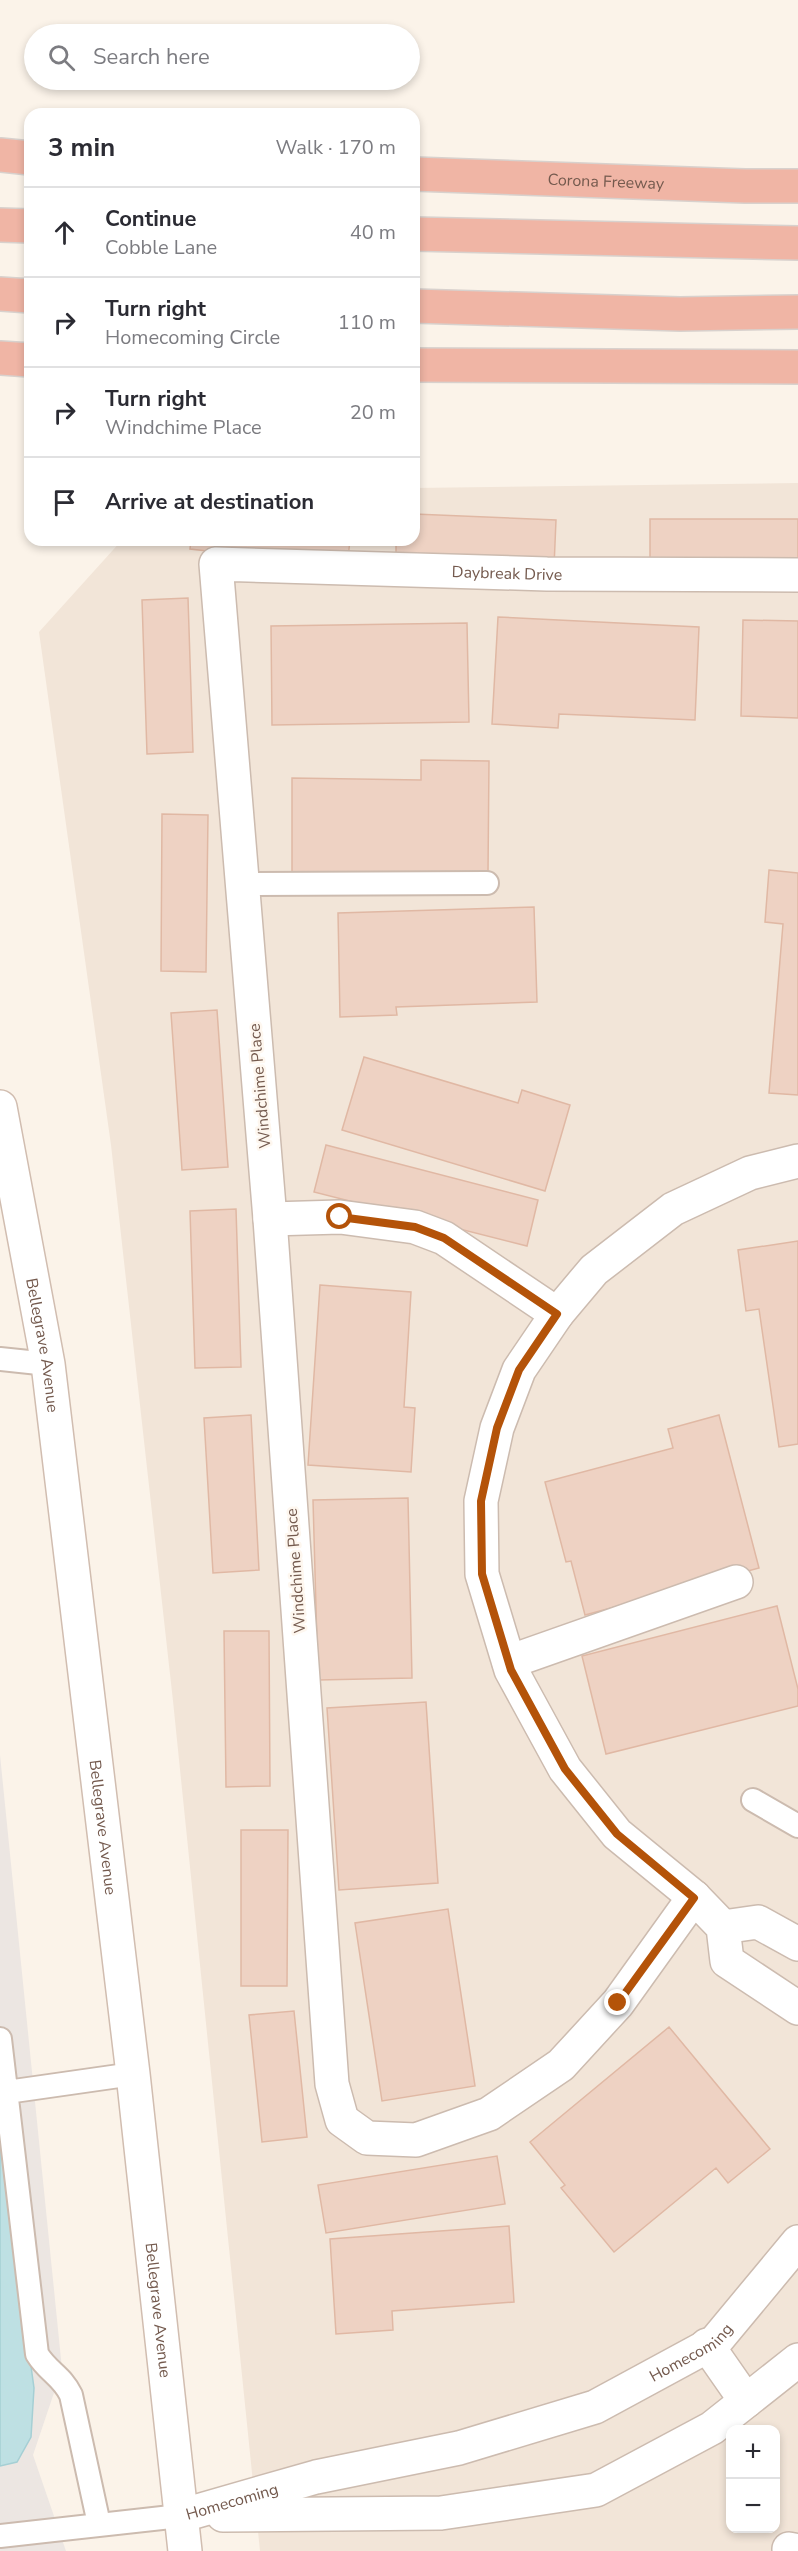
<!DOCTYPE html>
<html lang="en">
<head>
<meta charset="utf-8">
<style>
	:root { --surface:#fff; --page:#f2f2f3; --text:#2b2b33; --muted:#7c7c81; --line:#e1e1e2 }
	body { margin:0; font-family:"Nunito Sans",sans-serif; background:var(--page); color:var(--text) }
	.controls { position:absolute; right:18px; bottom:18px; display:grid; overflow:hidden; border-radius:12px; box-shadow:0 3px 9px #0003 }
	.controls button { width:54px; height:54px; display:grid; place-items:center; padding:0; border:0; border-bottom:2px solid var(--line); background:var(--surface); color:var(--text); font:30px sans-serif }
	.stop { position:absolute; width:18px; height:18px; margin:-14px; border:4px solid #b45309; border-radius:50%; background:#fff }
	.stop.end { background:#b45309; border-color:#fff; box-shadow:0 2px 6px #0008 }
	.list { margin:0; padding:0; list-style:none }
	h2 { display:flex; justify-content:space-between; align-items:center; height:78px; margin:0; padding:0 24px; font-size:26px }
	h2 small { font-size:20px; font-weight:400; color:var(--muted) }
	.list li { display:grid; grid-template-columns:39px 1fr auto; gap:18px; align-items:center; box-sizing:border-box; height:90px; padding:0 24px; border-top:2px solid var(--line) }
	.list b { display:block; font-size:22px; white-space:nowrap }
	.list p { margin:0; font-size:20px; white-space:nowrap; color:var(--muted) }
	.list em { font-size:20px; font-style:normal; color:var(--muted) }
	.icon { flex:none; width:33px; height:33px; fill:none; stroke:currentColor; stroke-width:2; stroke-linecap:round; stroke-linejoin:round }
	.map { position:relative; flex:none; width:798px; height:2551px; overflow:hidden }
	.search { position:absolute; background:var(--surface); box-shadow:0 3px 9px #0003; left:24px; top:24px; width:396px; height:66px; display:flex; align-items:center; gap:15px; box-sizing:border-box; padding:0 21px; border-radius:33px; color:var(--muted); font-size:22px }
	.panel { position:absolute; background:var(--surface); box-shadow:0 3px 9px #0003; left:24px; top:108px; width:396px; height:438px; border-radius:18px }
	.map>svg:first-child { display:block }
	.residential { fill:#f2e5d8; fill-rule:evenodd }
	.industrial { fill:#ece6e2 }
	.water { fill:#bee0e3; stroke:#a5cfd4; stroke-width:1.5 }
	.building { fill:#eed2c3; stroke:#e0b8a4; stroke-width:1.5 }
	.lines { fill:none; stroke-linecap:round; stroke-linejoin:round }
	.lane-casing { stroke:#ccbbaf; stroke-width:26 }
	.street-casing { stroke:#ccbbaf; stroke-width:36 }
	.secondary-casing { stroke:#d1bdb0; stroke-width:36 }
	.highway-casing { stroke:#d8d1cd; stroke-width:36 }
	.lane { stroke:#fff; stroke-width:22 }
	.street { stroke:#fff; stroke-width:33 }
	.secondary { stroke:#fff; stroke-width:33 }
	.highway { stroke:#f0b5a5; stroke-width:33 }
	.route { stroke:#b45309; stroke-width:8 }
	.labels { text-anchor:middle; stroke-width:5; stroke-linejoin:round; paint-order:stroke }
	.street-label { font-size:16px; fill:#745a4e; stroke:#fef7ef }
</style>
</head>
<body>
<div class="map">
<svg width="798" height="2551" viewBox="0 0 798 2551">
	<rect width="100%" height="100%" fill="#fbf3e9"/>
	<path class="residential" d="M 798,483 L 798,2551 L 260,2551 L 173,1701 L 111,1145 L 39,632 L 122,540 L 414,540 L 414,488 ZM 730,2430 L 776,2430 L 776,2528 L 730,2528 Z"/>
	<path class="industrial" d="M 0,1755 L 62,2369 L 33,2455 L 66,2551 L 0,2551 Z"/>
	<path class="water" d="M 0,2142 L 34,2388 L 31,2437 L 17,2462 L 0,2466 Z"/>
	<path class="building" d="M 414,514 L 556,520 L 554,567 L 396,560 L 396,540 L 414,540 Z
		M 650,519 L 798,519 L 798,565 L 650,565 Z
		M 191,540 L 350,540 L 347,567 L 190,549 Z
		M 188,598 L 193,752 L 147,754 L 142,600 Z
		M 498,617 L 699,627 L 695,720 L 559,714 L 558,728 L 492,724 Z
		M 743,620 L 798,621 L 798,718 L 741,716 Z
		M 467,623 L 469,722 L 272,725 L 271,626 Z
		M 421,760 L 489,761 L 488,873 L 292,872 L 292,778 L 421,780 Z
		M 162,814 L 208,815 L 206,972 L 161,971 Z
		M 769,870 L 798,873 L 798,1095 L 769,1093 L 783,924 L 765,922 Z
		M 534,907 L 537,1002 L 396,1007 L 397,1015 L 340,1017 L 338,913 Z
		M 217,1010 L 228,1167 L 182,1170 L 171,1013 Z
		M 364,1057 L 518,1103 L 522,1090 L 570,1105 L 545,1191 L 342,1130 Z
		M 326,1145 L 538,1200 L 527,1246 L 314,1192 Z
		M 236,1209 L 241,1367 L 195,1368 L 190,1211 Z
		M 798,1241 L 798,1444 L 779,1447 L 759,1309 L 746,1311 L 738,1250 Z
		M 320,1285 L 411,1292 L 404,1407 L 415,1408 L 411,1472 L 308,1465 Z
		M 251,1415 L 259,1570 L 213,1573 L 204,1418 Z
		M 719,1415 L 759,1568 L 585,1615 L 571,1561 L 566,1562 L 545,1482 L 673,1448 L 668,1429 Z
		M 408,1498 L 412,1678 L 318,1680 L 313,1500 Z
		M 777,1606 L 798,1689 L 798,1706 L 606,1754 L 582,1656 Z
		M 224,1631 L 269,1631 L 270,1786 L 226,1787 Z
		M 426,1702 L 438,1883 L 339,1890 L 327,1708 Z
		M 241,1830 L 288,1830 L 287,1986 L 241,1986 Z
		M 448,1909 L 475,2086 L 382,2101 L 355,1923 Z
		M 294,2011 L 307,2137 L 262,2142 L 249,2015 Z
		M 669,2027 L 770,2149 L 728,2183 L 716,2168 L 614,2252 L 561,2188 L 565,2185 L 530,2142 Z
		M 497,2156 L 505,2204 L 326,2233 L 318,2185 Z
		M 509,2226 L 514,2302 L 392,2311 L 393,2330 L 336,2334 L 330,2239 Z"/>
	<g class="lines">
		<defs>
			<path id="lane" d="M 243,884 L 487,883
				M 0,1359 L 48,1364
				M 753,1800 L 798,1826
				M 0,2039 L 37,2354 C 48,2372 62,2376 71,2395 L 99,2524
				M 7,2092 L 133,2074
				M 0,2536 L 180,2516"/>
			<g id="street">
				<path d="M 798,1161 L 750,1173 L 673,1209 L 594,1270 L 557,1314 L 519,1370 L 497,1428 L 481,1501 L 482,1574 L 511,1670 L 565,1769 L 617,1834 L 694,1897 L 723,1927 L 727,1961 L 798,2008"/>
				<path d="M 270,1219 L 340,1217 L 415,1227 L 444,1238 L 557,1314"/>
				<path d="M 509,1662 L 736,1582"/>
				<path id="s1" d="M 694,1897 L 618,2003 L 561,2065 L 489,2114 L 416,2140 L 367,2138 L 342,2120 L 332,2084 L 270,1219 L 216,564 L 547,574 L 798,575"/>
				<path d="M 723,1927 L 758,1922 L 798,1944"/>
				<path d="M 707,2345 L 746,2401"/>
				<path d="M 223,2515 L 441,2513 L 596,2490 L 712,2428 L 798,2360"/>
				<path id="s2" d="M 180,2516 L 316,2477 L 459,2448 L 595,2407 L 715,2342 L 798,2242"/>
				<path d="M 789,2549 L 798,2551"/>
			</g>
			<g id="secondary">
				<path id="s3" d="M 0,1107 L 48,1364 L 133,2074 L 185,2551"/>
			</g>
			<g id="highway">
				<path d="M 0,155 L 30,158"/>
				<path id="s4" d="M 414,174 L 745,186 L 798,186"/>
				<path d="M 0,225 L 30,226"/>
				<path d="M 414,234 L 798,243"/>
				<path d="M 0,294 L 30,296"/>
				<path d="M 414,306 L 680,314 L 798,312"/>
				<path d="M 0,358 L 30,360"/>
				<path d="M 414,365 L 798,367"/>
			</g>
		</defs>
		<use href="#lane" class="lane-casing"/>
		<use href="#street" class="street-casing"/>
		<use href="#secondary" class="secondary-casing"/>
		<use href="#highway" class="highway-casing"/>
		<use href="#lane" class="lane"/>
		<use href="#street" class="street"/>
		<use href="#secondary" class="secondary"/>
		<use href="#highway" class="highway"/>
	</g>
	<g class="lines">
		<path class="route" d="M 340,1217 L 415,1227 L 444,1238 L 557,1314 L 519,1370 L 497,1428 L 481,1501 L 482,1574 L 511,1670 L 565,1769 L 617,1834 L 694,1898 L 618,2003"/>
	</g>
	<g class="labels">
		<g class="street-label">
			<text dy="6" stroke="none"><textPath href="#s4" startOffset="192">Corona Freeway</textPath></text>
			<text dy="6" stroke="none"><textPath href="#s1" startOffset="2312">Daybreak Drive</textPath></text>
			<text transform="translate(259 1086) rotate(-95)" y="6">Windchime Place</text>
			<text dy="6" stroke="none"><textPath href="#s3" startOffset="242">Bellegrave Avenue</textPath></text>
			<text transform="translate(295 1571) rotate(-94)" y="6">Windchime Place</text>
			<text dy="6" stroke="none"><textPath href="#s3" startOffset="728">Bellegrave Avenue</textPath></text>
			<text dy="6" stroke="none"><textPath href="#s3" startOffset="1214">Bellegrave Avenue</textPath></text>
			<text dy="6" stroke="none"><textPath href="#s2" startOffset="540">Homecoming</textPath></text>
			<text dy="6" stroke="none"><textPath href="#s2" startOffset="54">Homecoming</textPath></text>
		</g>
	</g>
</svg>
<div class="controls">
<button>+</button>
<button>−</button>
</div>
<div class="stop" style="left:340px;top:1217px"></div>
<div class="stop end" style="left:618px;top:2003px"></div>
<div class="search"><svg class="icon" aria-label="search" viewBox="0 0 24 24"><circle cx="10" cy="10" r="6"/><path d="M15 15l6 6"/></svg>Search here</div>
<section class="panel">
<h2>3 min<small>Walk · 170 m</small></h2>
<ul class="list">
<li><svg class="icon" aria-label="ahead" viewBox="0 0 24 24"><path d="M12 20V5M6 11l6-6 6 6"/></svg><div><b>Continue</b><p>Cobble Lane</p></div><em>40 m</em></li>
<li><svg class="icon" aria-label="right" viewBox="0 0 24 24"><path d="M7 20v-9h11M14 6l5 5-5 5"/></svg><div><b>Turn right</b><p>Homecoming Circle</p></div><em>110 m</em></li>
<li><svg class="icon" aria-label="right" viewBox="0 0 24 24"><path d="M7 20v-9h11M14 6l5 5-5 5"/></svg><div><b>Turn right</b><p>Windchime Place</p></div><em>20 m</em></li>
<li><svg class="icon" aria-label="arrive" viewBox="0 0 24 24"><path d="M6 21V4h12l-3 4 3 4H6"/></svg><div><b>Arrive at destination</b></div></li>
</ul>
</section>
</div>
</body>
</html>
